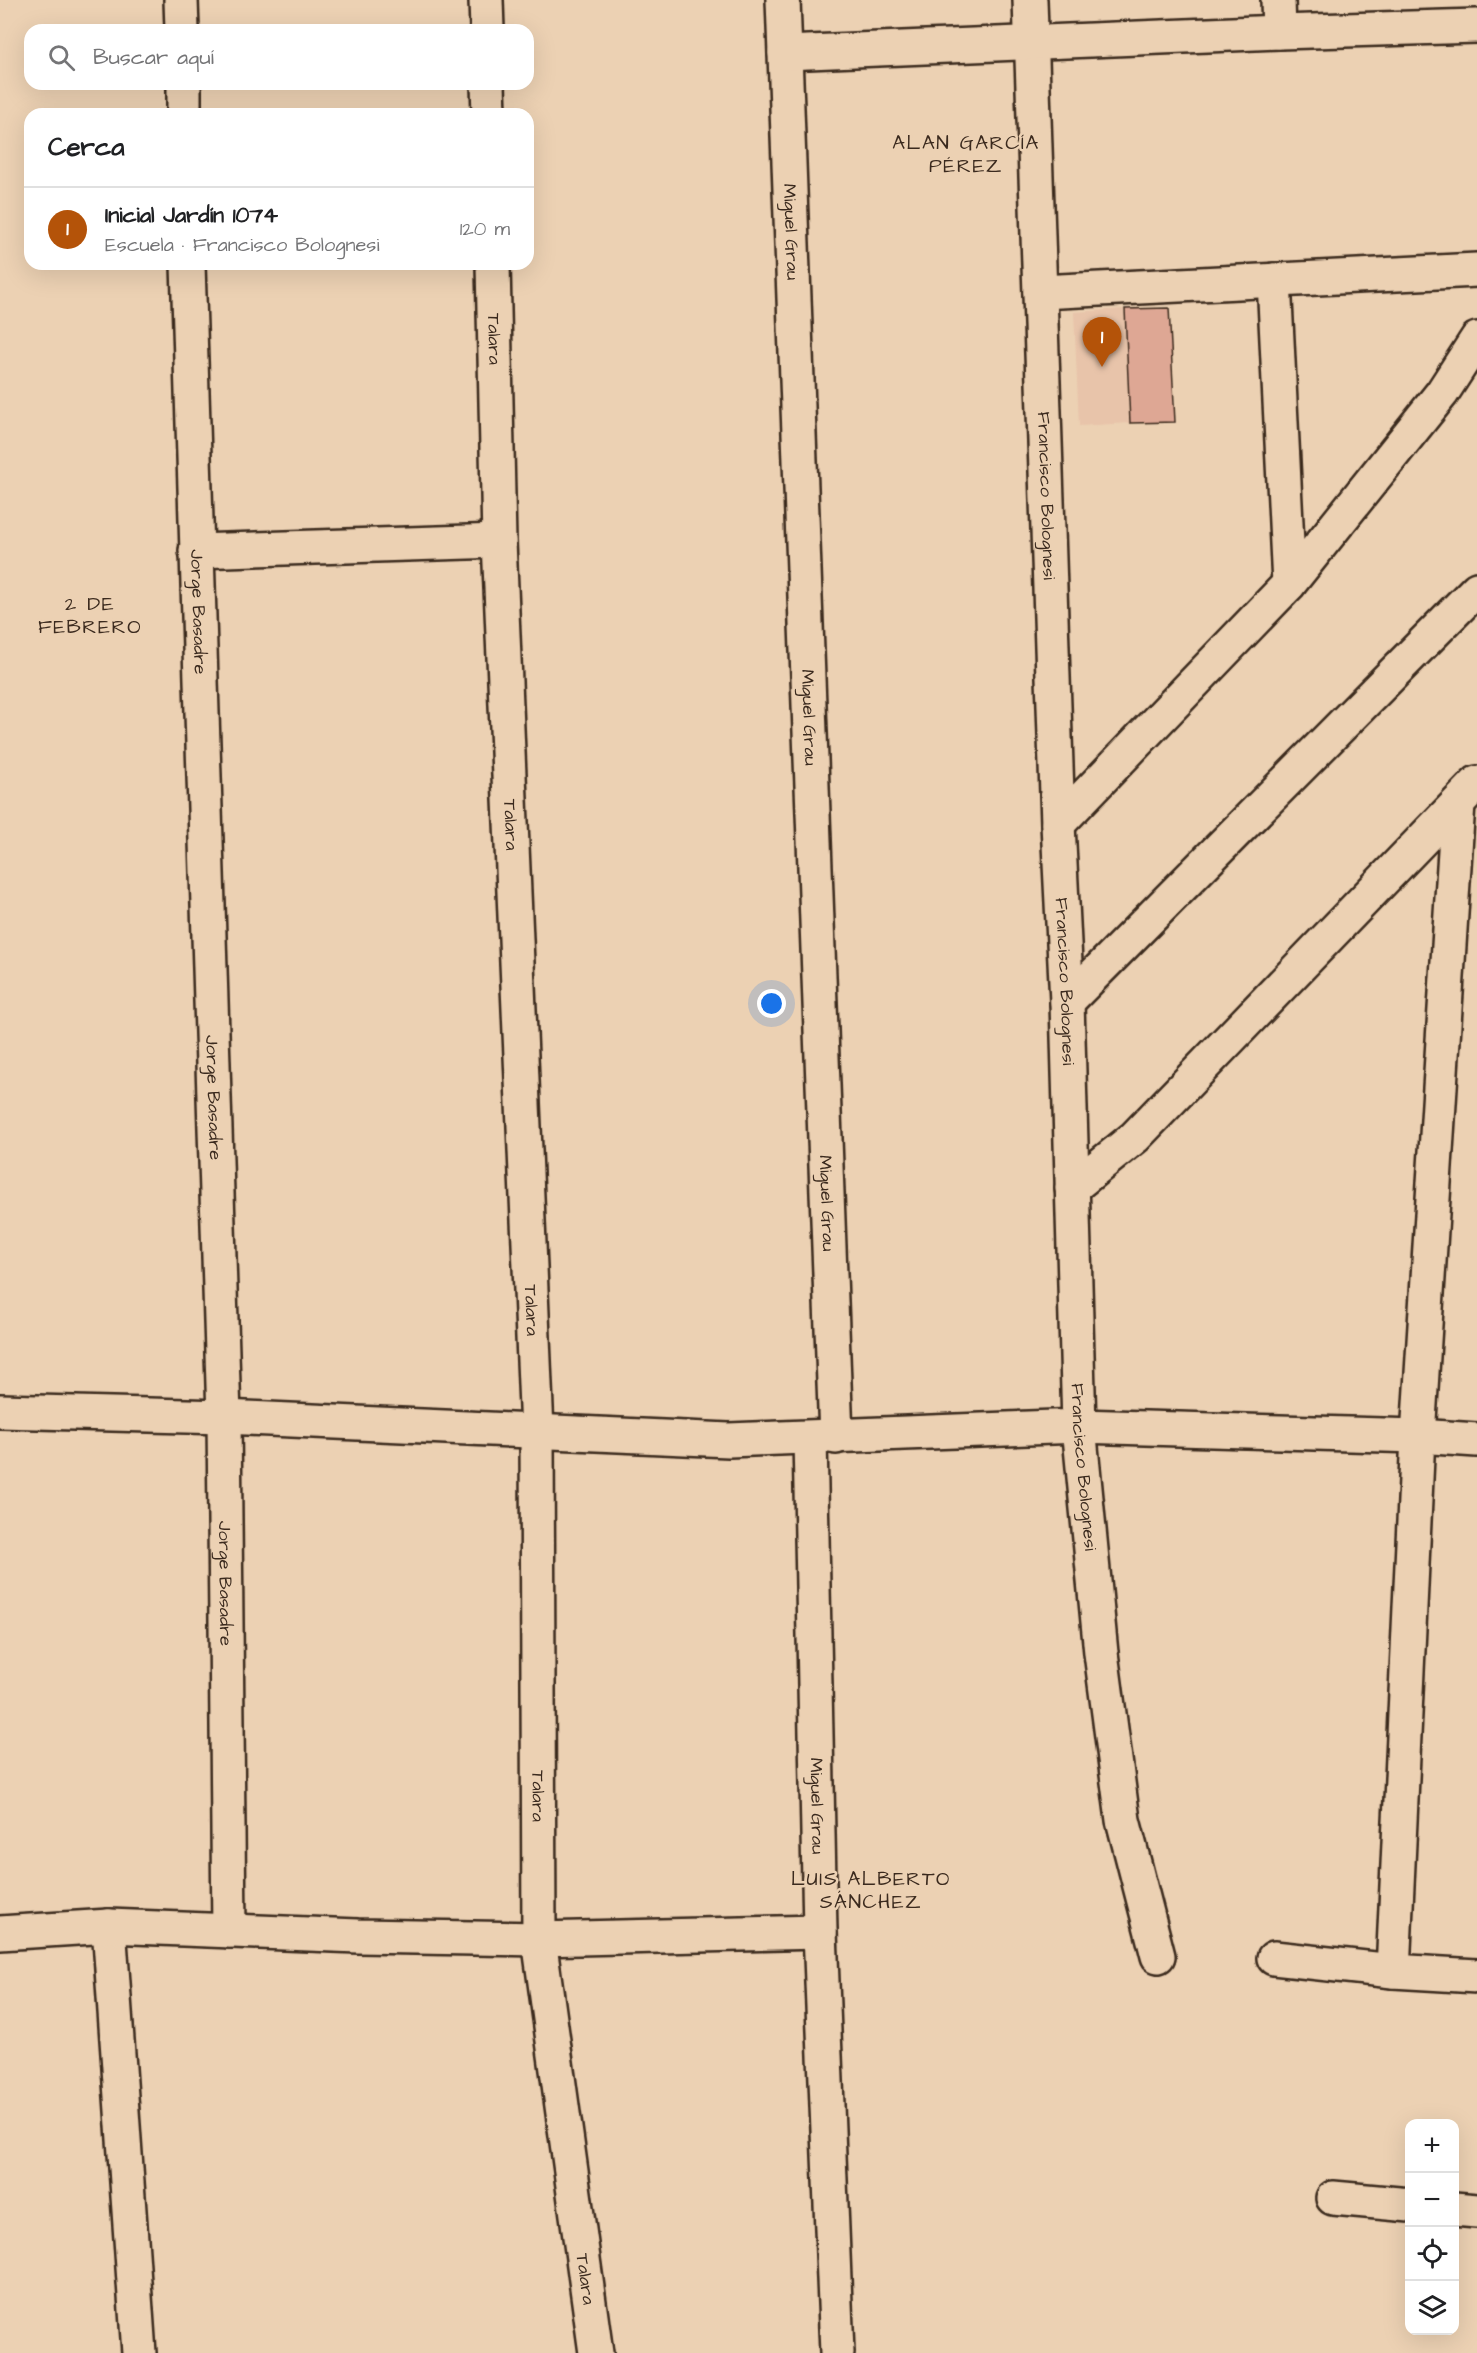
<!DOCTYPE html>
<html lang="es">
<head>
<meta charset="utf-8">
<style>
	:root { --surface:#fff; --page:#f6f6f6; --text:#202124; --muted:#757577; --line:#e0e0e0; --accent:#b45309 }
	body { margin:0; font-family:"Architects Daughter",sans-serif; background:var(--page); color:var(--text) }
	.controls { position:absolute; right:18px; bottom:18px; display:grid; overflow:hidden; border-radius:12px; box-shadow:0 6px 24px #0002 }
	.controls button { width:54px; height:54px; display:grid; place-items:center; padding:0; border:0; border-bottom:2px solid var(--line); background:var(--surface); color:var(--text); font:30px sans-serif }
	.you { position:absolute; left:772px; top:1004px; width:21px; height:21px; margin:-15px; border:4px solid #fff; border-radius:50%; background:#1a73e8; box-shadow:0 0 0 9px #1a73e833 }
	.badge { display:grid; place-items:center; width:39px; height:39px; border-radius:50%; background:var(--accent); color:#fff; font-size:20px; font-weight:700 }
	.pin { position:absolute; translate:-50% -50px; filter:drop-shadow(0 2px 3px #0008) }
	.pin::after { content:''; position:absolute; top:32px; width:21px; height:18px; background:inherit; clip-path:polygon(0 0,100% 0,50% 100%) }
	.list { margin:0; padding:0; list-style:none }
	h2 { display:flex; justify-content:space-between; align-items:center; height:78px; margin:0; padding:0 24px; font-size:26px }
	h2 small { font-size:20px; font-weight:400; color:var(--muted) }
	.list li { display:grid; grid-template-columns:39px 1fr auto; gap:18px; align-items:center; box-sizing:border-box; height:84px; padding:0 24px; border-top:2px solid var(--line) }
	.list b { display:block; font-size:22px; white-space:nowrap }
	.list p { margin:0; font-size:20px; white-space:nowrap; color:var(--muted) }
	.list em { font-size:20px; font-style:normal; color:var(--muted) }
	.icon { flex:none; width:33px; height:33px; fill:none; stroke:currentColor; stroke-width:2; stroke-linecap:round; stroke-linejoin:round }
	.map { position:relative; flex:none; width:1477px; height:2353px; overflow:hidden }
	.search { position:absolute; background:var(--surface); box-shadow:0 6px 24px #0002; left:24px; top:24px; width:510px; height:66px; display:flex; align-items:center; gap:15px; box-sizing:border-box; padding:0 21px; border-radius:18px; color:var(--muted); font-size:22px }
	.panel { position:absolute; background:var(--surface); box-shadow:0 6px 24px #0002; left:24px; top:108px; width:510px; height:162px; border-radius:18px }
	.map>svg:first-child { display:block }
	.built { fill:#e8c4aa }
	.building { fill:#dea794; stroke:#3b2a1e; stroke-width:1.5 }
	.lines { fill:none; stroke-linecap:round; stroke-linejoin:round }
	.minor-casing { stroke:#3b2a1e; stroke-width:38 }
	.minor { stroke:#ecd1b3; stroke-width:33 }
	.labels { text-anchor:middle; stroke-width:5; stroke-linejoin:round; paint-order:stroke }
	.street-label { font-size:18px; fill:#3b2a1e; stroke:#ecd1b3 }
	.neighbourhood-label { font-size:20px; letter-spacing:1.5px; fill:#3b2a1e; stroke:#ecd1b3 }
</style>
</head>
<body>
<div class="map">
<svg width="1477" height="2353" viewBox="0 0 1477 2353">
	<rect width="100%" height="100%" fill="#ecd1b3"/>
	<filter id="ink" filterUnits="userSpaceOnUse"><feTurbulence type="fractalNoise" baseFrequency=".0167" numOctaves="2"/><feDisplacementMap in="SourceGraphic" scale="12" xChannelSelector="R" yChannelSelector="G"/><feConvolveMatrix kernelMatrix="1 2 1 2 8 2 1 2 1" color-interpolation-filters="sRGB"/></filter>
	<g filter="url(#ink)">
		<path class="built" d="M 1125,309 L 1130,423 L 1079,426 L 1074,312 Z"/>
		<path class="building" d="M 1169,308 L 1175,422 L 1130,423 L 1125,309 Z"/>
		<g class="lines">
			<defs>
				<g id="minor">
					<path d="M 181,0 L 182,30"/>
					<path d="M 486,0 L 487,30"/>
					<path id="s1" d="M 783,0 L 836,1437"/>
					<path id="s2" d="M 1030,0 L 1058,824 L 1067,1002 L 1079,1426 L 1101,1653 L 1123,1820 L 1158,1956"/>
					<path d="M 1278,0 L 1279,32"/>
					<path d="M 785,53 L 1279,32 L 1477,26"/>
					<path d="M 184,84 L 184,114"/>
					<path d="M 488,84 L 489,114"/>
					<path id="s3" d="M 188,264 L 224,1417 L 229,1931"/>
					<path id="s4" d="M 493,264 L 499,541 L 537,1431 L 539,1939 L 596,2353"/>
					<path d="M 1274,280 L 1289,584"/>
					<path d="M 1040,292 L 1477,270"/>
					<path d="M 196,551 L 499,541"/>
					<path d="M 1058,824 L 1289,584 L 1442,393 L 1477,339"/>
					<path d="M 1067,1002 L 1477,589"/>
					<path d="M 1072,1188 L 1135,1137 L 1477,783"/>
					<path d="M 0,1411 L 224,1417 L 729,1440 L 1079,1426 L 1418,1436 L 1477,1440"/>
					<path id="s5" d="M 810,1438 L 820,1932 L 837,2353"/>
					<path d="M 109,1926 L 139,2353"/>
					<path d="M 0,1933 L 109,1926 L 358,1936 L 539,1939 L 820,1932"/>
					<path d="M 1274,1958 L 1393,1971 L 1477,1976"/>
					<path d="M 1393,1971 L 1418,1436 L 1458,803"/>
					<path d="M 1333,2198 L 1410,2205"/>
					<path d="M 1454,2209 L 1477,2211"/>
				</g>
			</defs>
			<use href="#minor" class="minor-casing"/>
			<use href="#minor" class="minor"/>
		</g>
	</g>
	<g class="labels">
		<g class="street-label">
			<text dy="6" stroke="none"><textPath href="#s1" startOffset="232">Miguel Grau</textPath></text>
			<text dy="6" stroke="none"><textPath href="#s4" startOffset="75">Talara</textPath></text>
			<text dy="6" stroke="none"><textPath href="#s2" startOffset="496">Francisco Bolognesi</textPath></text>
			<text dy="6" stroke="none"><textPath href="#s3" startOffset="348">Jorge Basadre</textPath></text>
			<text dy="6" stroke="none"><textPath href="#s1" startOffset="718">Miguel Grau</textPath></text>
			<text dy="6" stroke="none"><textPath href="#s4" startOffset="561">Talara</textPath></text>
			<text dy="6" stroke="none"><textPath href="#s2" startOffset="982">Francisco Bolognesi</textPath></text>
			<text dy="6" stroke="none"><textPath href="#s3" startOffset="834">Jorge Basadre</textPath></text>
			<text dy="6" stroke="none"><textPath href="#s1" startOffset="1204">Miguel Grau</textPath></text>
			<text dy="6" stroke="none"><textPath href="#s4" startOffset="1047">Talara</textPath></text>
			<text dy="6" stroke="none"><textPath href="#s2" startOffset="1468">Francisco Bolognesi</textPath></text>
			<text dy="6" stroke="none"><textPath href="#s3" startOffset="1320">Jorge Basadre</textPath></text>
			<text dy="6" stroke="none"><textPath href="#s4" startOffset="1533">Talara</textPath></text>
			<text dy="6" stroke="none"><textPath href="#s5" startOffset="368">Miguel Grau</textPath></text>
			<text dy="6" stroke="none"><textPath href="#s4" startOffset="2019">Talara</textPath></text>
		</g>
		<g class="neighbourhood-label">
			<text x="966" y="149">ALAN GARCÍA<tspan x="966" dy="23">PÉREZ</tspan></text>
			<text x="90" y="610">2 DE<tspan x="90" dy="23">FEBRERO</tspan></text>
			<text x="871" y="1885">LUIS ALBERTO<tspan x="871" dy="23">SÁNCHEZ</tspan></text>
		</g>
	</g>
</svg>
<div class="controls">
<button>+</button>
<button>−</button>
<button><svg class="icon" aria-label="locate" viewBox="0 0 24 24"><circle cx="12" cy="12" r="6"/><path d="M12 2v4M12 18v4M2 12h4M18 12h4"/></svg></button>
<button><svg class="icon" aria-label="layers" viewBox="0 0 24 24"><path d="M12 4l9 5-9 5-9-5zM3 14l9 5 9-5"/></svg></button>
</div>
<div class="you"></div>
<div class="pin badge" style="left:1102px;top:367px">1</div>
<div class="search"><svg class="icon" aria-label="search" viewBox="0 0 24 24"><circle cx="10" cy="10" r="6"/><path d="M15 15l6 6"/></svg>Buscar aquí</div>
<section class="panel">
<h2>Cerca<small></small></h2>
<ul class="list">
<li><span class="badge">1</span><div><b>Inicial Jardín 1074</b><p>Escuela · Francisco Bolognesi</p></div><em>120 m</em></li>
</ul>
</section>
</div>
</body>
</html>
